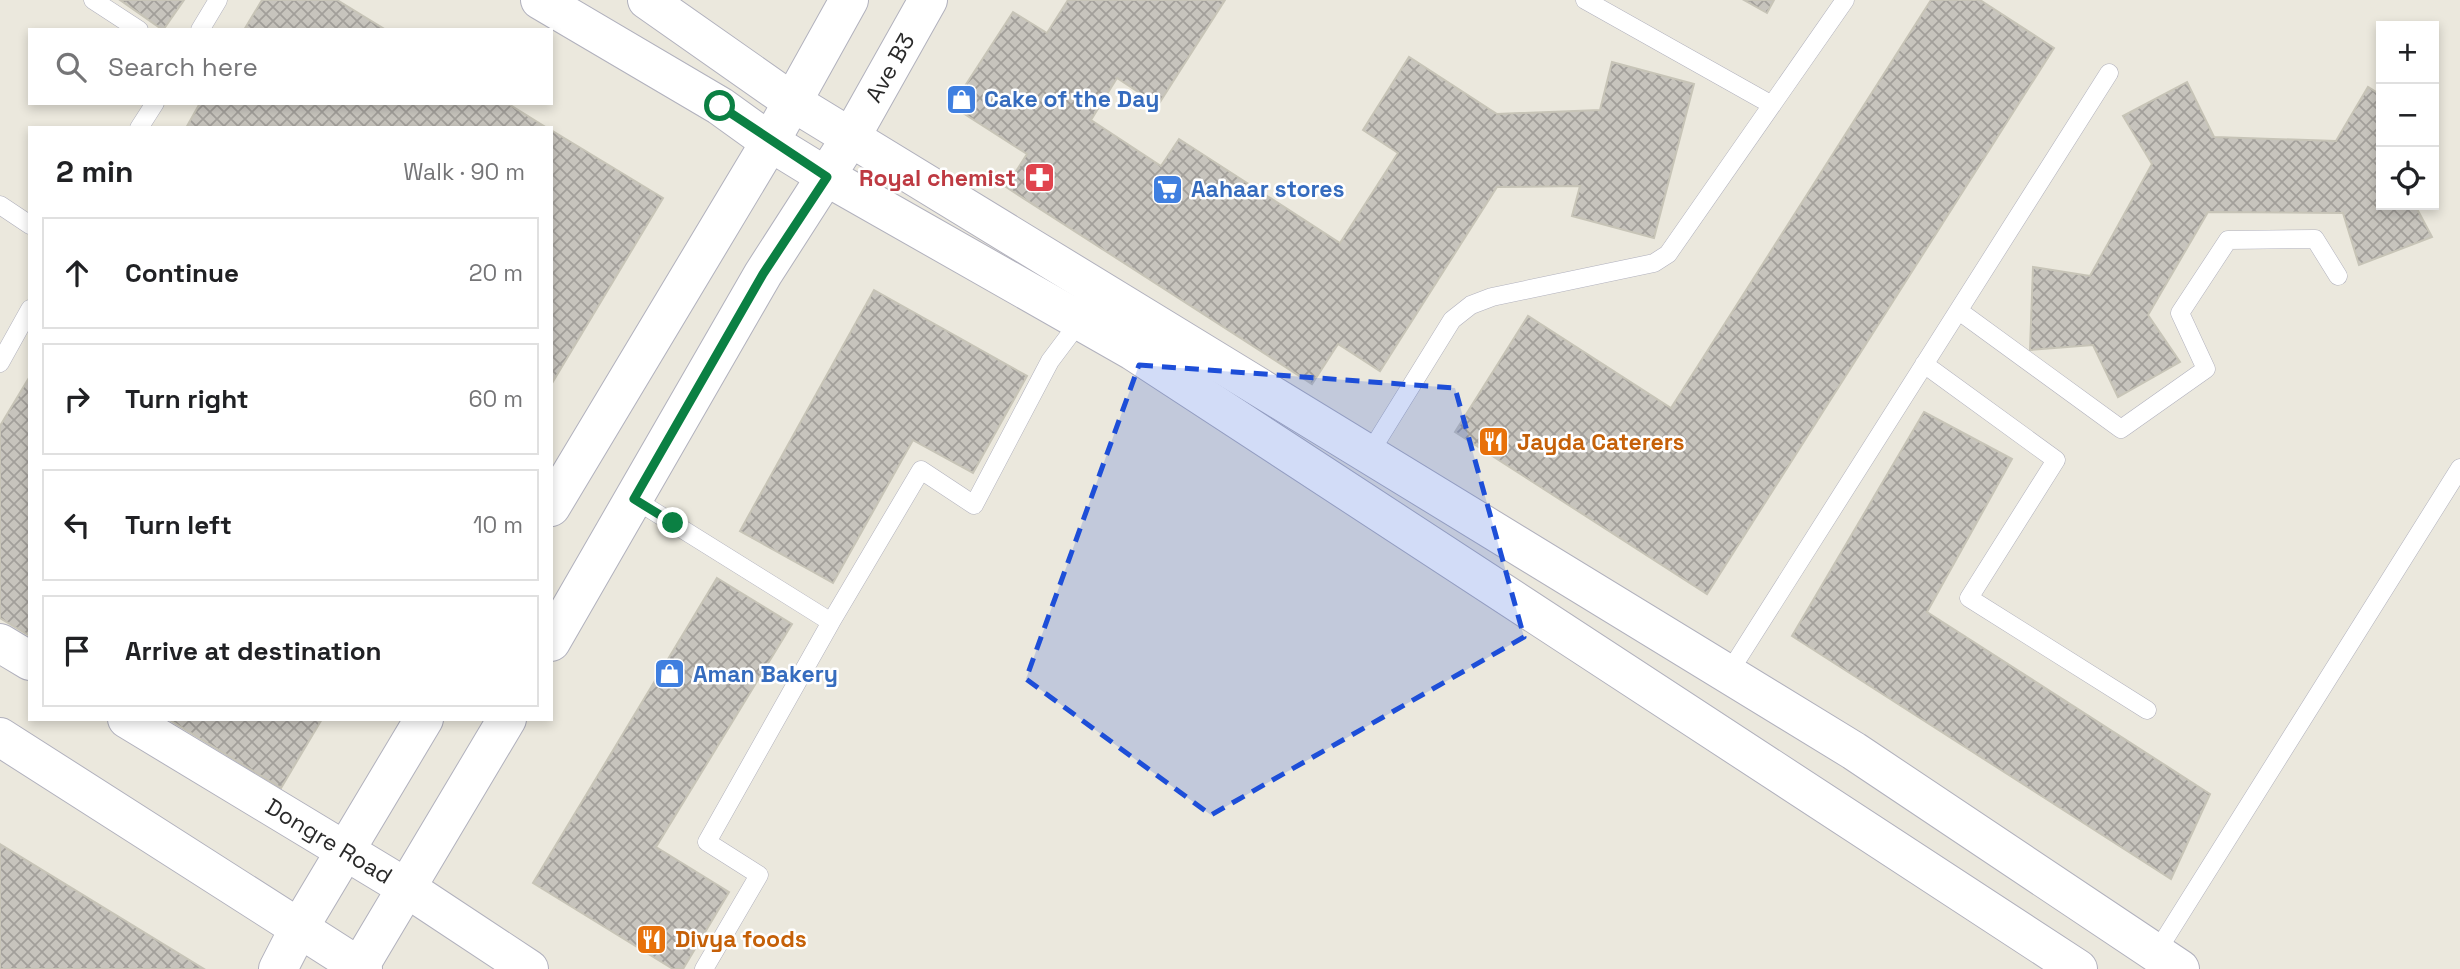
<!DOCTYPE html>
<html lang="en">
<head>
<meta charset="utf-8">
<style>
	:root { --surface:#fff; --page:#f2f2f2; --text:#202124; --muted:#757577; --line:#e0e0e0 }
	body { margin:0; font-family:"Space Grotesk",sans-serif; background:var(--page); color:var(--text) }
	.controls { position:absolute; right:21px; top:21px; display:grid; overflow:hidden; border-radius:0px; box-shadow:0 4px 10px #0003 }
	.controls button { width:63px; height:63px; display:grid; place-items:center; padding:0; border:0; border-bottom:2px solid var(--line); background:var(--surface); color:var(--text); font:35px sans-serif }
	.stop { position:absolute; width:21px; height:21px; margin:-16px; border:5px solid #0b8043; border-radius:50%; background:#fff }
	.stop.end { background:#0b8043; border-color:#fff; box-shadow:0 2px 7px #0008 }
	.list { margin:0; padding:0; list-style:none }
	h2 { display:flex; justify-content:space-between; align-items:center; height:91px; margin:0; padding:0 28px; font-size:30px }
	h2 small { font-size:23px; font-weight:400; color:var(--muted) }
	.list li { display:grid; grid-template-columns:46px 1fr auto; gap:21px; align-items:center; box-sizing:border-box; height:112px; margin:0 14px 14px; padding:0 14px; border:2px solid var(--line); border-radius:0px }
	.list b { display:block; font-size:26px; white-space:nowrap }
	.list em { font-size:23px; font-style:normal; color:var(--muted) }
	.icon { flex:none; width:38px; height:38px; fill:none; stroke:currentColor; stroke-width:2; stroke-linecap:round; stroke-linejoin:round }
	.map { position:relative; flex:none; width:2460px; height:969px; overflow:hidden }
	.search { position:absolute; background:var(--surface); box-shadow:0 4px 10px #0003; left:28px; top:28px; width:525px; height:77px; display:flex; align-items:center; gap:18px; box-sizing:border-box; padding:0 24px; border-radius:0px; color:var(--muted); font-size:26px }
	.panel { position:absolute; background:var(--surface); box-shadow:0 4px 10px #0003; left:28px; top:126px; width:525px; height:595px; border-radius:0px }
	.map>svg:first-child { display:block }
	.building { fill:url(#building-cross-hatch); stroke:#c7c4b7; stroke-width:2 }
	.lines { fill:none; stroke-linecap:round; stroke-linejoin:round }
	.service-casing { stroke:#b1b1bd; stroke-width:19 }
	.tertiary-casing { stroke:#b1b1bd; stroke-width:40 }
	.service { stroke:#fff; stroke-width:18 }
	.tertiary { stroke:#fff; stroke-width:38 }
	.route { stroke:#0b8043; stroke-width:9 }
	.marked { fill:#1d4ed8; fill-opacity:0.2; stroke:#1d4ed8; stroke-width:5; stroke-dasharray:14 9; stroke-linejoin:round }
	.labels { text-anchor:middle; stroke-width:5; stroke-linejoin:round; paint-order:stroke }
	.street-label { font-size:23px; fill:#2a2a2a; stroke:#fff }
	.shop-label { font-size:23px; font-weight:bold; fill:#366cbe; stroke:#fff; text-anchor:start }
	.health-label { font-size:23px; font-weight:bold; fill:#be3a42; stroke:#fff; text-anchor:end }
	.food-label { font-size:23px; font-weight:bold; fill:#c56008; stroke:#fff; text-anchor:start }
</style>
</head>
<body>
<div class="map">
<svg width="2460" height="969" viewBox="0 0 2460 969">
	<defs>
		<pattern id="building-cross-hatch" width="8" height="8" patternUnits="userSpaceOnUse" patternTransform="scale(1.75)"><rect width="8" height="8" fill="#c7c4bd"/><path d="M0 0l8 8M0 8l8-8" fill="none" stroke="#a29f9a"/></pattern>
	</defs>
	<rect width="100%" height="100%" fill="#ebe8dd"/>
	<path class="building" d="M 120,0 L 184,0 L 163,30 Z
		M 262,0 L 337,0 L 386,30 L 244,30 Z
		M 1068,0 L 1225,0 L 1158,105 L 1117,78 L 1091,120 L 1161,166 L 1179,139 L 1340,243 L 1398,153 L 1363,130 L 1409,57 L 1497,114 L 1600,110 L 1612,62 L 1694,84 L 1654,238 L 1572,216 L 1580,186 L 1497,187 L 1380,371 L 1338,344 L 1312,384 L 1006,187 L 1027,154 L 952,106 L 1013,12 L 1047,33 Z
		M 1744,0 L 1774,0 L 1767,13 Z
		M 1931,0 L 1980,0 L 2054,48 L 1707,594 L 1455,432 L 1528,316 L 1671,408 Z
		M 2187,82 L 2214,137 L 2336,141 L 2368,87 L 2381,95 L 2381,205 L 2415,205 L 2432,237 L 2359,265 L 2343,213 L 2208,212 L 2148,315 L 2180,362 L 2118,397 L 2093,345 L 2030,350 L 2033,267 L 2090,276 L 2152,164 L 2123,116 Z
		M 200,103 L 507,103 L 547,128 L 186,128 Z
		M 551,130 L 663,198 L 551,385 Z
		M 874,290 L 1027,376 L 973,473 L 913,440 L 833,583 L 740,531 Z
		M 30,376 L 30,636 L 0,618 L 0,426 Z
		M 1924,412 L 2012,459 L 1927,612 L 2210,794 L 2171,879 L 1792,636 Z
		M 717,578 L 792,624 L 656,847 L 729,892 L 683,969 L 673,969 L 533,883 Z
		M 168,719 L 322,719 L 281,788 Z
		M 0,844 L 204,969 L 0,969 Z"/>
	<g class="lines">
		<defs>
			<path id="service" d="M 93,0 L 139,30
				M 1585,0 L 1772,105
				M 200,30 L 218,0
				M 139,128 L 155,103
				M 0,205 L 30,225
				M 1959,311 L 2121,429 L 2206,369 L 2180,313 L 2228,240 L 2315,239 L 2338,276
				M 0,363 L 30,309
				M 1924,364 L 2056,460 L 1969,598 L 2147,710
				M 1369,454 L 1452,320 L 1471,305 L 1492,297 L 1654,263 L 1668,254 L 1845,0
				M 634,499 L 831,622 L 707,842 L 759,875 L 704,969
				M 831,622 L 921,470 L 974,505 L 1050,361 L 1080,321
				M 1728,674 L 2109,73
				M 2156,953 L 2460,468"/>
			<g id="tertiary">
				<path d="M 540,0 L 720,106 L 770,142 L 827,177 L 1133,351 L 2078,969"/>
				<path d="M 647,0 L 791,101 L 1854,751 L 2180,969"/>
				<path d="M 551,507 L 770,142 L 849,0"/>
				<path id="s1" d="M 551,642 L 763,274 L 851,137 L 928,0"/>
				<path d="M 0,643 L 30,661"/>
				<path id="s2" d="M 127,719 L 405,887 L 529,969"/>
				<path d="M 0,737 L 363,969"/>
				<path d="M 278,969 L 299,928 L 424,719"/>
				<path d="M 358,969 L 507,719"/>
			</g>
		</defs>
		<use href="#service" class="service-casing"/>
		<use href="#tertiary" class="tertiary-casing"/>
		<use href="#service" class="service"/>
		<use href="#tertiary" class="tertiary"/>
	</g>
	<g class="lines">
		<path class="route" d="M 673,523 L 634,499 L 763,274 L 827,177 L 720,106"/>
	</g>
	<path class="marked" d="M 1139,365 L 1455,388 L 1524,637 L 1211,815 L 1026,679 Z"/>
	<defs>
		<symbol id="shop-square" viewBox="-11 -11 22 22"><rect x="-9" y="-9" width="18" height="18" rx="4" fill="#3f7fe0" stroke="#fff"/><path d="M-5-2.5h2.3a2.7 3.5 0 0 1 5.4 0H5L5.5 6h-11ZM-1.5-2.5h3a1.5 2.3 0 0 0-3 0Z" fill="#fff"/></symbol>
		<symbol id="pharmacy-square" viewBox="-11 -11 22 22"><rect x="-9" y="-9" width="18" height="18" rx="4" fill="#e0444e" stroke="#fff"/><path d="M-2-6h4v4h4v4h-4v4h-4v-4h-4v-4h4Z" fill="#fff"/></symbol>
		<symbol id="supermarket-square" viewBox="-11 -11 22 22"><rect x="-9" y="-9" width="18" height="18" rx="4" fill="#3f7fe0" stroke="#fff"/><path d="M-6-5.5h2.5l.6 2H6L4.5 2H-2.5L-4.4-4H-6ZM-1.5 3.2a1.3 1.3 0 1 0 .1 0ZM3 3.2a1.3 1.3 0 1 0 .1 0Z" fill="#fff"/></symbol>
		<symbol id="restaurant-square" viewBox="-11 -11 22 22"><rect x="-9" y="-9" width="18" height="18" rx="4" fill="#e8710a" stroke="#fff"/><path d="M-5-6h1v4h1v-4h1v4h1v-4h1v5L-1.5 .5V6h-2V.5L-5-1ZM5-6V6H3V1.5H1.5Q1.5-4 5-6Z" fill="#fff"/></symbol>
	</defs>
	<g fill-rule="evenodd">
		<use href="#shop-square" x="944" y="82" width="35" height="35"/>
		<use href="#pharmacy-square" x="1022" y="160" width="35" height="35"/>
		<use href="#supermarket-square" x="1150" y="172" width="35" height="35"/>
		<use href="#restaurant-square" x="1476" y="424" width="35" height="35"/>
		<use href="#shop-square" x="652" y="656" width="35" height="35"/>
		<use href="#restaurant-square" x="634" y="922" width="35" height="35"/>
	</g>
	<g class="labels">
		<g class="street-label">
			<text dy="8" stroke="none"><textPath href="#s1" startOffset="667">Ave B3</textPath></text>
			<text dy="8" stroke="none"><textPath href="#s2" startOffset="236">Dongre Road</textPath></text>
		</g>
		<g class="shop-label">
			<text x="984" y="107">Cake of the Day</text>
			<text x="1191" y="197">Aahaar stores</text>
			<text x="693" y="682">Aman Bakery</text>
		</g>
		<g class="health-label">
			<text x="1016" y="186">Royal chemist</text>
		</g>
		<g class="food-label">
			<text x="1517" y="450">Jayda Caterers</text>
			<text x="675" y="947">Divya foods</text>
		</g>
	</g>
</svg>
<div class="controls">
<button>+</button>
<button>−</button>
<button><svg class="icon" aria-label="locate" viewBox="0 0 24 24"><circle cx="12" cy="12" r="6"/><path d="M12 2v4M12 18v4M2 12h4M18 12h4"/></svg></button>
</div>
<div class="stop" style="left:720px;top:106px"></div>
<div class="stop end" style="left:673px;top:523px"></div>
<div class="search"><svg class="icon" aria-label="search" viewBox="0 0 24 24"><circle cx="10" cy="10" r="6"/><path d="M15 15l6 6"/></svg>Search here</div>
<section class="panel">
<h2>2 min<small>Walk · 90 m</small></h2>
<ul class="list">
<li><svg class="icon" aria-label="ahead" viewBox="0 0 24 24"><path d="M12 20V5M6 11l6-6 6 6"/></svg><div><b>Continue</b></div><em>20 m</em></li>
<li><svg class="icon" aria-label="right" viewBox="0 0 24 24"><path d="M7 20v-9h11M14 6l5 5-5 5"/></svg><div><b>Turn right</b></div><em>60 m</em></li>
<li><svg class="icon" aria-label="left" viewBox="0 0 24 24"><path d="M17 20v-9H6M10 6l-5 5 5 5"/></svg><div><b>Turn left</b></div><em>10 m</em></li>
<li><svg class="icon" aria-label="arrive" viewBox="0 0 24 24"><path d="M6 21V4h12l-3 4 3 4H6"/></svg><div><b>Arrive at destination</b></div></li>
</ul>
</section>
</div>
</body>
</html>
